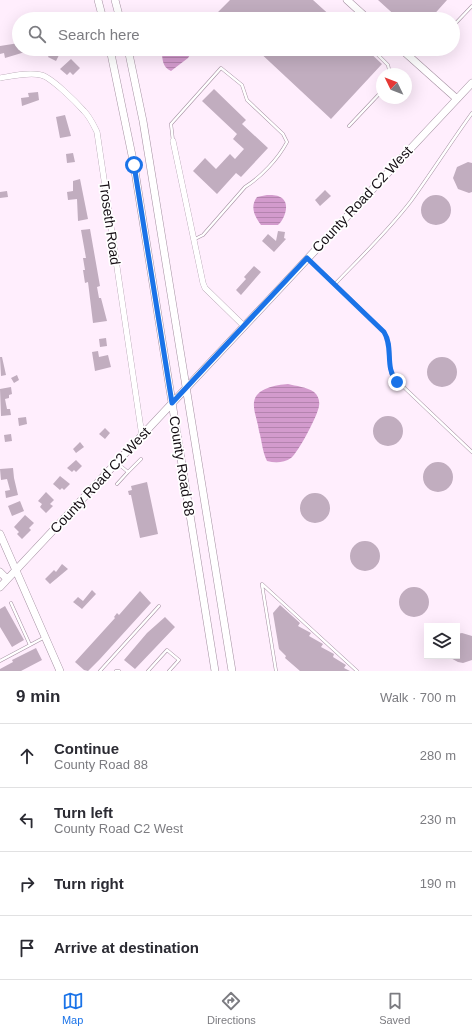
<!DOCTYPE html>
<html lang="en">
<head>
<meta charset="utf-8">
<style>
	:root { --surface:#fff; --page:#f2f2f3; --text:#2b2b33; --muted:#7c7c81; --line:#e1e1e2; --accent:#1a73e8 }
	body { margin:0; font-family:Arial,sans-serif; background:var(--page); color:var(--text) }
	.controls { position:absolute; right:12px; bottom:12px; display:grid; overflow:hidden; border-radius:0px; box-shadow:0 4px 16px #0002 }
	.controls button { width:36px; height:36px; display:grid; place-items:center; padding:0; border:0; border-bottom:1px solid var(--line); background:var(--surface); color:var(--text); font:20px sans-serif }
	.compass { position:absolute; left:376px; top:68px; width:36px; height:36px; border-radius:50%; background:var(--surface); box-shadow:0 4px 16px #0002; rotate:313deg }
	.stop { position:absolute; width:12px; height:12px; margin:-9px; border:3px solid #1a73e8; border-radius:50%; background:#fff }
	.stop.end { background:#1a73e8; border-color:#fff; box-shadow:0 1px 4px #0008 }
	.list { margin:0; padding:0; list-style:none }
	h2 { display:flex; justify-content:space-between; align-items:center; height:52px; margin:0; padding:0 16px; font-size:17px }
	h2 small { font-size:13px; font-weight:400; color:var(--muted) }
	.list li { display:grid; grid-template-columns:26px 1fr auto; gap:12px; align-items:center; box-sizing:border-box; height:64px; padding:0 16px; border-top:1px solid var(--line) }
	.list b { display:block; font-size:15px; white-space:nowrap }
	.list p { margin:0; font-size:13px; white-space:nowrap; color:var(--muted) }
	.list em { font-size:13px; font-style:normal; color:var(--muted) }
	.icon { flex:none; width:22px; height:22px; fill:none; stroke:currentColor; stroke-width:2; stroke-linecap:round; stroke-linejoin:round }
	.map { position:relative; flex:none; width:472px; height:671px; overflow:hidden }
	.search { position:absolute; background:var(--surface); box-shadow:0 4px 16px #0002; left:12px; right:12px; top:12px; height:44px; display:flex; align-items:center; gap:10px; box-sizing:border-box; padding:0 14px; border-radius:22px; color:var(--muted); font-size:15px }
	.sheet { height:308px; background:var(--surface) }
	nav { display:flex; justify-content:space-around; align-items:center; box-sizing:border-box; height:56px; border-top:1px solid var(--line); background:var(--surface); font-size:11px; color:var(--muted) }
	nav a { display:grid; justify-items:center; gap:2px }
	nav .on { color:var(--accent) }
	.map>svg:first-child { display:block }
	.water { fill:url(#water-rules) }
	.building { fill:#c1adbf }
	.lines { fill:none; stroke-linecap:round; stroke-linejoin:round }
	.lane-casing { stroke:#a490a1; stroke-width:3.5 }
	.street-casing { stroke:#a490a1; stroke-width:6 }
	.secondary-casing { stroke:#a490a1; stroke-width:8 }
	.lane { stroke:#fff; stroke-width:2.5 }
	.street { stroke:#fff; stroke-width:5.5 }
	.secondary { stroke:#fff; stroke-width:7 }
	.route { stroke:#1a73e8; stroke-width:5 }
	.labels { text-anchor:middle; stroke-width:3.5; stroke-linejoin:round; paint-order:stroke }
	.street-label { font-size:14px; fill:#140d13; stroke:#fff }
</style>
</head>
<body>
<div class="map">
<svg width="472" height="671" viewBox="0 0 472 671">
	<defs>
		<pattern id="water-rules" width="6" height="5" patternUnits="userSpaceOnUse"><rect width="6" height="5" fill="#d39bcd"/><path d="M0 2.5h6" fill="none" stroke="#b484af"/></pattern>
	</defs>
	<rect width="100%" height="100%" fill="#ffeefd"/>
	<path class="water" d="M 162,49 L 194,49 L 188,58 L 171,71 C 162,67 162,58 162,49 Z
		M 267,195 C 271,195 277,195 280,197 C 291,202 285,219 278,225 L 261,225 C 254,216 250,206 257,197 Z
		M 288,384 C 296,386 307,387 314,392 C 318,395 320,401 319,406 C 318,415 298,453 291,458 C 284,463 275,463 267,461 C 262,451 262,441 259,431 C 258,422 253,411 254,402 C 256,388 276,385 288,384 Z"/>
	<path class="building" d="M 230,0 L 313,0 L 334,19 L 223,19 L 217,13 Z
		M 378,0 L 447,0 L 430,19 L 399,19 Z
		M 19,43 L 19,49 L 39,49 L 40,51 L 26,54 L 25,52 L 5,58 L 4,53 L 0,54 L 0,46 Z
		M 48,49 L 62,49 L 56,61 L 48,57 L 49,55 L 46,53 Z
		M 256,49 L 366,49 L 382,64 L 331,119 Z
		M 71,59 L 80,68 L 73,75 L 70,72 L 67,75 L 60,69 Z
		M 214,89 L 246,120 L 242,124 L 268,148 L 241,177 L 236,173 L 217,194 L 193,171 L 205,158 L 216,169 L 230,154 L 235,159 L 244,149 L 233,139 L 237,134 L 202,101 Z
		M 38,92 L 39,100 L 22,106 L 21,98 L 29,97 L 28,93 Z
		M 65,115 L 71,136 L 60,138 L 56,117 Z
		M 73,153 L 75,162 L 67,163 L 66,154 Z
		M 468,162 L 472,163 L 472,192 L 469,193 L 458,189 L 453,178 L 457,167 Z
		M 80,179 L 88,219 L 78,221 L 77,199 L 68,200 L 67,192 L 73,191 L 73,181 Z
		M 325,190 L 331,196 L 320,206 L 315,200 Z
		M 7,191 L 8,197 L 0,198 L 0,192 Z
		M421 210a15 15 0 1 1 30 0a15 15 0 1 1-30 0Z
		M 90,229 L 100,286 L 97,287 L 99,298 L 101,298 L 107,321 L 93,323 L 88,282 L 85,283 L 83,270 L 85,270 L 83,258 L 86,258 L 81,230 Z
		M 278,231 L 285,232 L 284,238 L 286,239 L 274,252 L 262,241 L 268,234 L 276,241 Z
		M 254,266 L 261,272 L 241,295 L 236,290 L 246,279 L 244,277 Z
		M 106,338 L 107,346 L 100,347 L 99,339 Z
		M 98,351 L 99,357 L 108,355 L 111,367 L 95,371 L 92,352 Z
		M 0,357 L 2,357 L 6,375 L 1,376 Z
		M427 372a15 15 0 1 1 30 0a15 15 0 1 1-30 0Z
		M 17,375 L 19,380 L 14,383 L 11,378 Z
		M 11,387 L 12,394 L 9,395 L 9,398 L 5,399 L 7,409 L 10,409 L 11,415 L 1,416 L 0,389 Z
		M373 431a15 15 0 1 1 30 0a15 15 0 1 1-30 0Z
		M 26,417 L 27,424 L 19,426 L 18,418 Z
		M 105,428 L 110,433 L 105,439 L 99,434 Z
		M 11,434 L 12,441 L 5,442 L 4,435 Z
		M 80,442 L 84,447 L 76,453 L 73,449 Z
		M 76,460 L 82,466 L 76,472 L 74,470 L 72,472 L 67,468 Z
		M423 477a15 15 0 1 1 30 0a15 15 0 1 1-30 0Z
		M 13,468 L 14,478 L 18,495 L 6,498 L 5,491 L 10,490 L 7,479 L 1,480 L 0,469 Z
		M 60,476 L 70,484 L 64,490 L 62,488 L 60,490 L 53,484 Z
		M 147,482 L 158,534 L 140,538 L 131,495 L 129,495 L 128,491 L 132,490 L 131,486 Z
		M 46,492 L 54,500 L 50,504 L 53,506 L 46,513 L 40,507 L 42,504 L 38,501 Z
		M300 508a15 15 0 1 1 30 0a15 15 0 1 1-30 0Z
		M 20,501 L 24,511 L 12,516 L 8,506 Z
		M 25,515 L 34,523 L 29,528 L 31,530 L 22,539 L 17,534 L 19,532 L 14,527 Z
		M350 556a15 15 0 1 1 30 0a15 15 0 1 1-30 0Z
		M 62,564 L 68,569 L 50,584 L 45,579 L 54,570 L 56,572 Z
		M399 602a15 15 0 1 1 30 0a15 15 0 1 1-30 0Z
		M 92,590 L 96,594 L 82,609 L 73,602 L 78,597 L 83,601 Z
		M 140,591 L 151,603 L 100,659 L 88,671 L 84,670 L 75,662 L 115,618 L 114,617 L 117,613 L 119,615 Z
		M 280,605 L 300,623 L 298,626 L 311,633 L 309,636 L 323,644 L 321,647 L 334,654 L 333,657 L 346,665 L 344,668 L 350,671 L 300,671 L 285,658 L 286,656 L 279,649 L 273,613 Z
		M 5,606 L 24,640 L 12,647 L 0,627 L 0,609 Z
		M 165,617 L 175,627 L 135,669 L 124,660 L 147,633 Z
		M 462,633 L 472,636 L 472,660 L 463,663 L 458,662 L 447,656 L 457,656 L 457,634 Z
		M 36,648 L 42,660 L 21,671 L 0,671 L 0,669 L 13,662 L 12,660 Z"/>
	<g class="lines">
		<defs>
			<path id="lane" d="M 356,19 L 361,13
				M 453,26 L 472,6
				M 372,49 L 388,65 L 390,74
				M 349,126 L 382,91
				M 173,141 L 171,124 L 221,68 L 242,85 L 247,100 L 283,134 L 287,142 C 278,159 261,177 245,187 L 203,235 L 195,239
				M 309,260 L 335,284 C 361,257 388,231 411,201 C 432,172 451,142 472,113
				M 335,284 L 384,332 C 393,346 387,361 392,376 L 472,452
				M 117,463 L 128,472 L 141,459
				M 117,484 L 128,472
				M 262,584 L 357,671
				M 262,585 L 276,671
				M 11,603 L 30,645
				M 0,661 L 45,637
				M 100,671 L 159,606
				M 116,671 L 119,671
				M 148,671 L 167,650 L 179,660 L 169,671"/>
			<path id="street" d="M 0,78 C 13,76 28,72 41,75 C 51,77 76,102 84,111 C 90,117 93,124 97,132 L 142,436
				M 173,141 L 203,283 L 205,288 L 244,326"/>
			<path id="secondary" d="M 98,0 L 103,19
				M 115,0 L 120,19
				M 347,0 L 368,19
				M 110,49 L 134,165 L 215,671
				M 128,49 L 143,121 L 232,671
				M 401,49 L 457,99
				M 0,534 L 60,671
				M 0,572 L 7,579
				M 0,587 L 472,83"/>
		</defs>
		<use href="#lane" class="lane-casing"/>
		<use href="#street" class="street-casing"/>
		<use href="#secondary" class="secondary-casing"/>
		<use href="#lane" class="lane"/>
		<use href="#street" class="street"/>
		<use href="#secondary" class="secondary"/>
	</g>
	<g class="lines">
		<path class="route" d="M 134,165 L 172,403 L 307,258 L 384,332 C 394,348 384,367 397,382"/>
	</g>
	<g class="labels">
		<g class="street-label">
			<text transform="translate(362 199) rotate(-47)" y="5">County Road C2 West</text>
			<text transform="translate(110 223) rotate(82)" y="5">Troseth Road</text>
			<text transform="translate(182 466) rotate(81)" y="5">County Road 88</text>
			<text transform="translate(100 480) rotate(-47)" y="5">County Road C2 West</text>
		</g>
	</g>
</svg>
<div class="controls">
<button><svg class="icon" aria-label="layers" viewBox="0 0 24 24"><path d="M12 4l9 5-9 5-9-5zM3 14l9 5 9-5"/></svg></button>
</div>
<svg class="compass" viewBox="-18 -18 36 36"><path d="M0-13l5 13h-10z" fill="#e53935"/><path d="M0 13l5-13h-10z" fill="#7c7c81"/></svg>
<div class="stop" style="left:134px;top:165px"></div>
<div class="stop end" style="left:397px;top:382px"></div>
<div class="search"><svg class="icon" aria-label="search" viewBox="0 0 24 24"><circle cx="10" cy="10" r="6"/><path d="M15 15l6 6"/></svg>Search here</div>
</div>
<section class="sheet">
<h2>9 min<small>Walk · 700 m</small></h2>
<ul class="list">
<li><svg class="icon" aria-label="ahead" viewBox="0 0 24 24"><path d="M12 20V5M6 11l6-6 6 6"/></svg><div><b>Continue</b><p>County Road 88</p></div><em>280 m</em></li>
<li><svg class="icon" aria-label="left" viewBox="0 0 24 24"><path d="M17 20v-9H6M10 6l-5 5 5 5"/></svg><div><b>Turn left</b><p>County Road C2 West</p></div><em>230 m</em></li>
<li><svg class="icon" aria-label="right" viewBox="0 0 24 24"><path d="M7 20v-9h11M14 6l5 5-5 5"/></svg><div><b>Turn right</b></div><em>190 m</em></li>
<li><svg class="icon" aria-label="arrive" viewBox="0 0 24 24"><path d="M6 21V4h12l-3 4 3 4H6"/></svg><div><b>Arrive at destination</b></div></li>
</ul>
</section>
<nav>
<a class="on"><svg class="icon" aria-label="map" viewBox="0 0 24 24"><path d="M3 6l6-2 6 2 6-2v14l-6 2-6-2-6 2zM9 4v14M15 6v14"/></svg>Map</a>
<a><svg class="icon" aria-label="directions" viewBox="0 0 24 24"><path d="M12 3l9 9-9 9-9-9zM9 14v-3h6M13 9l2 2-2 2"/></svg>Directions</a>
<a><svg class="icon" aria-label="saved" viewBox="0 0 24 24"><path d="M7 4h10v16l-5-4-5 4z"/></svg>Saved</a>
</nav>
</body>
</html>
